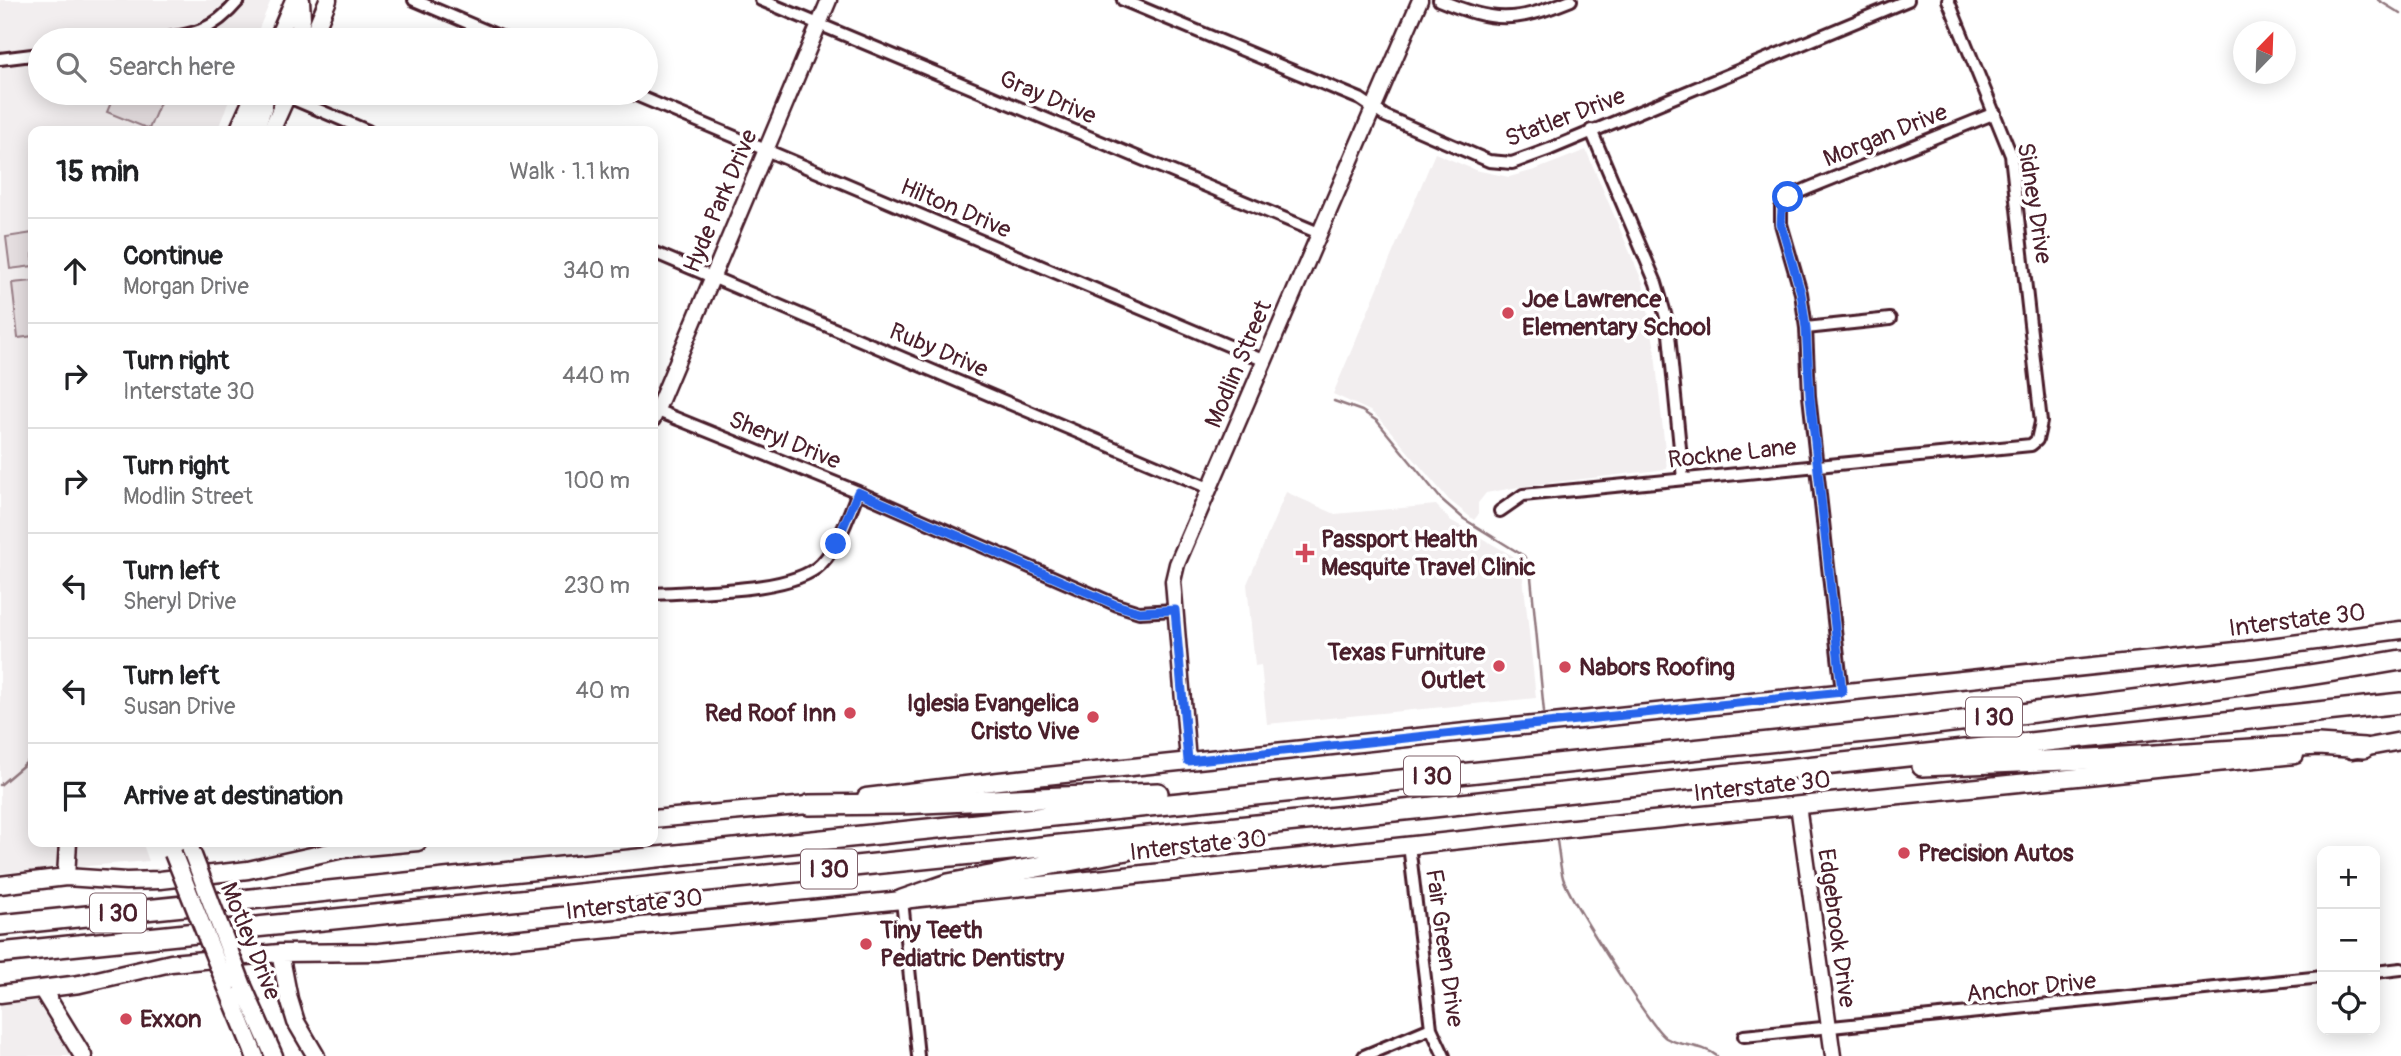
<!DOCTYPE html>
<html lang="en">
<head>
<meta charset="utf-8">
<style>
	:root { --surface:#fff; --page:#f6f6f6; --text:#202124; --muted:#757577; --line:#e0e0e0 }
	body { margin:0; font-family:Pangolin,sans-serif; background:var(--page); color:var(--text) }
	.controls { position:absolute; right:21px; bottom:21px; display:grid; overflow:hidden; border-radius:14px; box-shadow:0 4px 18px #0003 }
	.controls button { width:63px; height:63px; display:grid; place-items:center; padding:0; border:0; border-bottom:2px solid var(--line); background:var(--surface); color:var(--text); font:35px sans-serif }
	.compass { position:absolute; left:2233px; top:21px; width:63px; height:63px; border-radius:50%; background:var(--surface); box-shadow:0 4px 18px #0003; rotate:23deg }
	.stop { position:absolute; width:21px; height:21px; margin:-16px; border:5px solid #2563eb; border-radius:50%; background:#fff }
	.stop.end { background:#2563eb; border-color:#fff; box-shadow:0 2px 7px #0008 }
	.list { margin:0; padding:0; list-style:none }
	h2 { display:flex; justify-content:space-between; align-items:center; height:91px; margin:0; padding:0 28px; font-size:30px }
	h2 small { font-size:23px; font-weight:400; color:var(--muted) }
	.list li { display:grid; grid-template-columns:46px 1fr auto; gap:21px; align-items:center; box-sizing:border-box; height:105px; padding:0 28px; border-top:2px solid var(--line) }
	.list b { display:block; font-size:26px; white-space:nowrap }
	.list p { margin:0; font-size:23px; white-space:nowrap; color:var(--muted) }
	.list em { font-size:23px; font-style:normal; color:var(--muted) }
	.icon { flex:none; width:38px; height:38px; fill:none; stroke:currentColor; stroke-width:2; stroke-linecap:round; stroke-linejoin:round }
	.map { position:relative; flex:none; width:2401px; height:1056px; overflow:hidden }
	.search { position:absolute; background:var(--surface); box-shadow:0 4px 18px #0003; left:28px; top:28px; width:630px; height:77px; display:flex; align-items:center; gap:18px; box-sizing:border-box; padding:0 24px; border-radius:38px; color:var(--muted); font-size:26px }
	.panel { position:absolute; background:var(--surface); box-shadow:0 4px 18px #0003; left:28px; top:126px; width:630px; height:721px; border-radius:14px }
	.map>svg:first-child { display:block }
	.built { fill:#f2eeef }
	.green { fill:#e5dee0; stroke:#987e86; stroke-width:2 }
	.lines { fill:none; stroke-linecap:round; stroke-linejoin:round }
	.stream { stroke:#91787e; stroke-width:2.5 }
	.minor-casing { stroke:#4a1f2b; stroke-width:16 }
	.tertiary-casing { stroke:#4a1f2b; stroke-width:19 }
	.secondary-casing { stroke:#4a1f2b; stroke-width:21 }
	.motorway-casing { stroke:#4a1f2b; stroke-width:24 }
	.minor { stroke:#fff; stroke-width:10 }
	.tertiary { stroke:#fff; stroke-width:14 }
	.secondary { stroke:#fff; stroke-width:16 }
	.motorway { stroke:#fff; stroke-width:19 }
	.secondary-bridge-casing { stroke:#4a1f2b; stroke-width:21; stroke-linecap:butt }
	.secondary-bridge { stroke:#fff; stroke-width:16 }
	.route { stroke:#2563eb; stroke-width:9 }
	.poi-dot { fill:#d1495b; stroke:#fff; stroke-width:2.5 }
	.labels { text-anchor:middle; stroke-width:7; stroke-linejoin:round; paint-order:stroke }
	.shield { fill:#fff; stroke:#80626b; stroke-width:2 }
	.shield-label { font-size:23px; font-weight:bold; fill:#4a1f2b }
	.street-label { font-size:24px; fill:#4a1f2b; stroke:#fff }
	.poi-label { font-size:24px; font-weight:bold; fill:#4a1f2b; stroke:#fff; text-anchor:start }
</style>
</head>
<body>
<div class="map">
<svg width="2401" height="1056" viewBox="0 0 2401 1056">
	<rect width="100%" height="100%" fill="#fff"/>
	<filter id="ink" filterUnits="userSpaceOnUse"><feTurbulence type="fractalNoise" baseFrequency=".0143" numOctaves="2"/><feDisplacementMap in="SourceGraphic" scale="14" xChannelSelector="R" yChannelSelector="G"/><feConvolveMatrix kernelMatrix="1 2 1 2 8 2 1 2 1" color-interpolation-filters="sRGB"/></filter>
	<g filter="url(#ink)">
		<path class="built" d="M 0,0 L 271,0 L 254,40 L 40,40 L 40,93 L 232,93 L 217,131 L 33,131 L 33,842 L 142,842 L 149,861 L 0,873 Z
			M 1586,150 L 1643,283 L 1654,344 L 1667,469 L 1524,486 L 1486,493 L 1478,503 L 1478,515 L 1474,520 L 1449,500 L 1381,420 L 1370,411 L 1333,394 L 1435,153 L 1475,170 L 1509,177 L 1535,170 Z
			M 1286,492 L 1335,514 L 1436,505 L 1450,520 L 1513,556 L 1514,562 L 1522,567 L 1536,698 L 1267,724 L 1261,665 L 1255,666 L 1247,584 Z
			M 35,997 L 41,1003 L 75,1056 L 0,1056 L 0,998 Z"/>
		<path class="green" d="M 115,93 L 164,93 L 149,129 L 107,112 Z
			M 33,233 L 33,266 L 10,269 L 6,237 Z
			M 33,281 L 33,336 L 18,338 L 12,283 Z"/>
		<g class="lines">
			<path class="stream" d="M 2378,0 L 2401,14
				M 1334,401 L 1362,411 L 1377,421 L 1441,499 L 1464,519 L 1524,556 L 1530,567 L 1544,712
				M 0,785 L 33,757
				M 1557,841 C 1559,853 1560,867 1563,878 C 1570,899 1651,1028 1666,1038 C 1682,1047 1702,1044 1717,1056"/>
			<defs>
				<path id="minor" d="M 414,0 L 508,40
					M 761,0 L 1319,233
					M 1123,0 L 1360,99 L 1385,116 L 1489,161 L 1512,163 L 1550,149 L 1908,0
					M 1439,0 C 1495,23 1514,23 1571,0
					M 153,40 C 193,35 212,32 239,0
					M 0,59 L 40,54
					M 279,93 L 368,131
					M 631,93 L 1265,361
					M 1591,130 L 1656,283 L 1668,324 L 1683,479
					M 653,252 L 1209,488
					M 1806,328 L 1890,319
					M 653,409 L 858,492 L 1117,605 L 1139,612 L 1175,610
					M 1500,511 L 1523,495 L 2031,445 L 2037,440 L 2041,422 L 2011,155 L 1948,0
					M 653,594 C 694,591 793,593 821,564 C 840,544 848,516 858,492
					M 1842,692 L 1809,396 L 1806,328 L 1801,293 L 1781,224 L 1781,208 L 1788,197 L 1809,188 L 1995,113
					M 1409,845 L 1431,1028 L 1444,1056
					M 902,900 L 918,1056
					M 2375,972 L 2401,969
					M 1744,1036 L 2322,977
					M 1364,1056 L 1431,1028"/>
				<path id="tertiary" d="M 653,419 L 829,0
					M 1188,761 L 1173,581 L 1177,564 L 1420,0
					M 1798,805 L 1833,1056"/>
				<path id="secondary" d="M 277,40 L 294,0
					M 297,40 L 302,18 L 301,0
					M 311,40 L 328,0
					M 238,131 L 255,93
					M 254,131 L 264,106 L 265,93
					M 271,131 L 288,93
					M 2352,750 L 2401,741
					M 866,797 L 999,781 L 2246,650 L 2401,630
					M 653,819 L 819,804
					M 66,877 L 68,842
					M 0,885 L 66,877 L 126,881 L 160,880 L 248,870 L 343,849 L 418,842
					M 280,953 L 289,999 L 296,1022 L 316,1056
					M 243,986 L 274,1056
					M 227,988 L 255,1056
					M 42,989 L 83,1056
					M 0,994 L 80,984 L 171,963 L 280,953 L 379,952 L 902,900 L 1554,830 L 2295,755"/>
				<path id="motorway" d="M 1922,766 L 2091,759 L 2318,745 L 2364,748
					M 809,805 L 899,804 L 1158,793
					M 902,900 L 948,884 L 1127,850
					M 0,925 L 1894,729 C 2063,709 2233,689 2401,660
					M 0,953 L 1424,808 L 2401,703"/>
			</defs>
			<use href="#minor" class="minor-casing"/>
			<use href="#tertiary" class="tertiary-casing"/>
			<use href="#secondary" class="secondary-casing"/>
			<use href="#motorway" class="motorway-casing"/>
			<use href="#minor" class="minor"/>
			<use href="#tertiary" class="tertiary"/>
			<use href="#secondary" class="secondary"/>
			<use href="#motorway" class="motorway"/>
			<defs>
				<path id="secondary-bridge" d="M 191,850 L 243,986
					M 173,853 L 227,988"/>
			</defs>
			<use href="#secondary-bridge" class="secondary-bridge-casing"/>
			<use href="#secondary-bridge" class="secondary-bridge"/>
		</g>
	</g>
	<g class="lines" filter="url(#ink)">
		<path class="route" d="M 836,544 L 858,492 L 1116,605 L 1139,612 L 1175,610 L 1188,761 L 1842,692 L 1810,396 L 1806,328 L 1801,293 L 1781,224 L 1782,208 L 1788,197"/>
	</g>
	<g class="poi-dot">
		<circle cx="1508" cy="313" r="7"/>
		<path d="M1301.5 542.5h7v7h7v7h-7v7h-7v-7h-7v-7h7z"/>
		<circle cx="1499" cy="666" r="7"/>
		<circle cx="1565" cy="667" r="7"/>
		<circle cx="850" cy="713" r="7"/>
		<circle cx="1093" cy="717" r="7"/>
		<circle cx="1904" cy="853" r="7"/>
		<circle cx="866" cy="944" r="7"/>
		<circle cx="126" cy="1019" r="7"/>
	</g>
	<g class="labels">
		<g class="shield">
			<rect x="1966" y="697.5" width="56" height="39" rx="5"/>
			<rect x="1404" y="756.5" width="56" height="39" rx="5"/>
			<rect x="801" y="849.5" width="56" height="39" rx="5"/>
			<rect x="90" y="893.5" width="56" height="39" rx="5"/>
		</g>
		<g class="shield-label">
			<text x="1994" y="725">I 30</text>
			<text x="1432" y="784">I 30</text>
			<text x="829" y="877">I 30</text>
			<text x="118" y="921">I 30</text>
		</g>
		<g class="street-label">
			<text transform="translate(1048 97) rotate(23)" y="8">Gray Drive</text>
			<text transform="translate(1565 117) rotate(-21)" y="8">Statler Drive</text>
			<text transform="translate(1885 135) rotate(-22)" y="8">Morgan Drive</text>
			<text transform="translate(720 201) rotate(-67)" y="8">Hyde Park Drive</text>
			<text transform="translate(2035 203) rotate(81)" y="8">Sidney Drive</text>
			<text transform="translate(956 208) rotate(23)" y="8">Hilton Drive</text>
			<text transform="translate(939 350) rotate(23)" y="8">Ruby Drive</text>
			<text transform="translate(1238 364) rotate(-67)" y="8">Modlin Street</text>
			<text transform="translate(785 440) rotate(22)" y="8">Sheryl Drive</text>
			<text transform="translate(1732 453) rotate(-6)" y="8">Rockne Lane</text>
			<text transform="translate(2297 620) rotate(-7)" y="8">Interstate 30</text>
			<text transform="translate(1762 786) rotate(-6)" y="8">Interstate 30</text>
			<text transform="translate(1198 845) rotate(-6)" y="8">Interstate 30</text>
			<text transform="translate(634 904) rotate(-6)" y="8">Interstate 30</text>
			<text transform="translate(1837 928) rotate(82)" y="8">Edgebrook Drive</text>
			<text transform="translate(251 941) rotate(68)" y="8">Motley Drive</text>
			<text transform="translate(1445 948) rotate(82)" y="8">Fair Green Drive</text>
			<text transform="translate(2031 987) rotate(-6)" y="8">Anchor Drive</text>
		</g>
		<g class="poi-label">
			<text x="1522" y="307">Joe Lawrence<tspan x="1522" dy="28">Elementary School</tspan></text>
			<text x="1321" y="547">Passport Health<tspan x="1321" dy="28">Mesquite Travel Clinic</tspan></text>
			<text x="1485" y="660" text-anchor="end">Texas Furniture<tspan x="1485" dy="28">Outlet</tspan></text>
			<text x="1579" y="675">Nabors Roofing</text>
			<text x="1079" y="711" text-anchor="end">Iglesia Evangelica<tspan x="1079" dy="28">Cristo Vive</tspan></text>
			<text x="836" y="721" text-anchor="end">Red Roof Inn</text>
			<text x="1918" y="861">Precision Autos</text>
			<text x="880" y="938">Tiny Teeth<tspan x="880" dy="28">Pediatric Dentistry</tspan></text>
			<text x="140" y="1027">Exxon</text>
		</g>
	</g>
</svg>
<div class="controls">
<button>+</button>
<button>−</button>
<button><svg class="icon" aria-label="locate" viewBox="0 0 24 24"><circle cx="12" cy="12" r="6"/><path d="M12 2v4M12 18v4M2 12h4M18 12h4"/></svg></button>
</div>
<svg class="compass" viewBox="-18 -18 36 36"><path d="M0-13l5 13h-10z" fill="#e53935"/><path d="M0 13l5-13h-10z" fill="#757577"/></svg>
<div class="stop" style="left:1788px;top:197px"></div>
<div class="stop end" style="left:836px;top:544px"></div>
<div class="search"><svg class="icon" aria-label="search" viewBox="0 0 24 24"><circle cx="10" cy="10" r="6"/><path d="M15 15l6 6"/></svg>Search here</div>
<section class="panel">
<h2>15 min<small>Walk · 1.1 km</small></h2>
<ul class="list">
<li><svg class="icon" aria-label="ahead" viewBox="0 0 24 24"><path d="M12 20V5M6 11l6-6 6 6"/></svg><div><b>Continue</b><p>Morgan Drive</p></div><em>340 m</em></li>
<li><svg class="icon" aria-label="right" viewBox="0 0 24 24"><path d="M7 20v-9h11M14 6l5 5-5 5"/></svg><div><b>Turn right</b><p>Interstate 30</p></div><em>440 m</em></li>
<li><svg class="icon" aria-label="right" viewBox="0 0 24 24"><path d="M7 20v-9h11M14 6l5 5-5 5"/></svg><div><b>Turn right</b><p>Modlin Street</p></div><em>100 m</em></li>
<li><svg class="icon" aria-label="left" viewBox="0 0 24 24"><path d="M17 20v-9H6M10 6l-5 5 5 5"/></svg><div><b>Turn left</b><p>Sheryl Drive</p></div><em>230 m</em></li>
<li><svg class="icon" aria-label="left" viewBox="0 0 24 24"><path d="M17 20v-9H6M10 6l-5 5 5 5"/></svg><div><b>Turn left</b><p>Susan Drive</p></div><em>40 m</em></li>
<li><svg class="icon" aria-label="arrive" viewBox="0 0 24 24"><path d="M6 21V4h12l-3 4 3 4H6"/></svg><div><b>Arrive at destination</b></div></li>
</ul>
</section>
</div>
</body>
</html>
